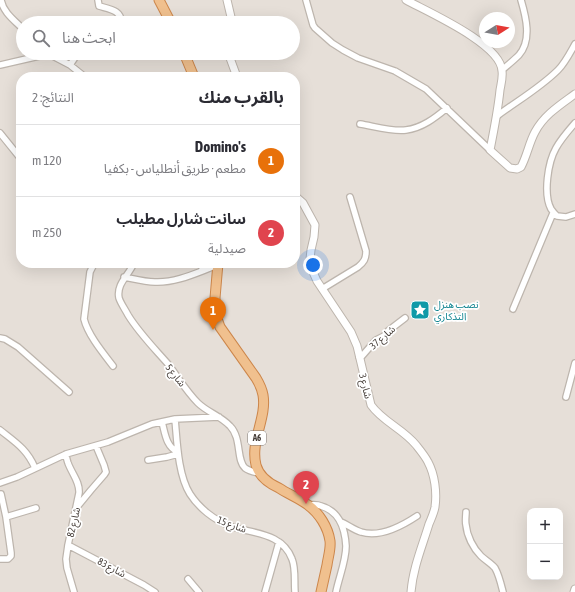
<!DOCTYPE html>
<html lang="ar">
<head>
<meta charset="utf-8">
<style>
	:root { --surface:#fff; --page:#f7f7f7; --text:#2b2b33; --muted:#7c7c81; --line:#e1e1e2; --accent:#e13237 }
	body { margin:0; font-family:"Asap Condensed","Noto Sans Arabic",sans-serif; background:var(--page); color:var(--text); direction:rtl }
	.controls { position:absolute; right:12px; bottom:12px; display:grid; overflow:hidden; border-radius:8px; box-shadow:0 4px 16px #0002 }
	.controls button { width:36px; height:36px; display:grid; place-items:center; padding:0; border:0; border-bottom:1px solid var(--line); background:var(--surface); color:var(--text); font:20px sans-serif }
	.compass { position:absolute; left:479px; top:12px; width:36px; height:36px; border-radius:50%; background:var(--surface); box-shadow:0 4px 16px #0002; rotate:79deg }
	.you { position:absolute; left:313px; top:265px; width:14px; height:14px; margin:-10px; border:3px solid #fff; border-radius:50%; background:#1a73e8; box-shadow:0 0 0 6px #1a73e833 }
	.badge { display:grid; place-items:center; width:26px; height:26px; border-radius:50%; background:var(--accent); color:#fff; font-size:13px; font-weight:700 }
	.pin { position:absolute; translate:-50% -33px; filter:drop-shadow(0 1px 2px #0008) }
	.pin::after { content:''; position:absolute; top:21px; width:14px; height:12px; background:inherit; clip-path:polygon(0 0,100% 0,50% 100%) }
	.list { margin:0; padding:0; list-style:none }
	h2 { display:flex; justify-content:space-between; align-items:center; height:52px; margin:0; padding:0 16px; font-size:17px }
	h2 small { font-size:13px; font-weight:400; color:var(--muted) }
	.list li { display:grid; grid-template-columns:26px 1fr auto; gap:12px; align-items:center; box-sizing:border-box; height:72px; padding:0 16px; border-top:1px solid var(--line) }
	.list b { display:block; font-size:15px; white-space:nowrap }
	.list p { margin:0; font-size:13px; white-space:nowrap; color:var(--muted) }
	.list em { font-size:13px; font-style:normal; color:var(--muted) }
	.icon { flex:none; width:22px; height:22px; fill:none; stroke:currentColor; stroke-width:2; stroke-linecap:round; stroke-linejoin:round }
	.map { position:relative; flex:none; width:575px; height:592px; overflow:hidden; direction:ltr }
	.search { position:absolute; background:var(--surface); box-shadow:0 4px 16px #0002; left:16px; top:16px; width:284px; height:44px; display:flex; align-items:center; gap:10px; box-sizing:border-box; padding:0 14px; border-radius:22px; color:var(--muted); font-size:15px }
	.panel { position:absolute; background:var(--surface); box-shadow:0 4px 16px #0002; left:16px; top:72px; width:284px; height:196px; border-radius:16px; direction:rtl }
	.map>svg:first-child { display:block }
	.residential { fill:#e6dfd8; fill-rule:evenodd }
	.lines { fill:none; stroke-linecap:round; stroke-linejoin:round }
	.minor-casing { stroke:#bdb5ad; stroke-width:8 }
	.tertiary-casing { stroke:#bdb5ad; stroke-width:9 }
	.trunk-casing { stroke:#cc864b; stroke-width:11 }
	.minor { stroke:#fff; stroke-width:5.5 }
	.tertiary { stroke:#fff; stroke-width:7 }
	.trunk { stroke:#f0c08e; stroke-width:9 }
	.labels { text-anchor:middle; stroke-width:3.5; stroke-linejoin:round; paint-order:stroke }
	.shield { fill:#fff; stroke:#7e7874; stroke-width:1 }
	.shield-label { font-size:9px; font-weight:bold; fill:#463e39 }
	.culture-label { font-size:10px; fill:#0d838f; stroke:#fff; text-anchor:start }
	.street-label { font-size:10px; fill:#463e39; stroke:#fff }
</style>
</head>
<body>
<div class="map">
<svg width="575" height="592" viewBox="0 0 575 592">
	<rect width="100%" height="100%" fill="#f3efea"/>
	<path class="residential" d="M 0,0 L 575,0 L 575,592 L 0,592 ZM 485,18 L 509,18 L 509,42 L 485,42 ZM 23,23 L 293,23 L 293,53 L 23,53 ZM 21,77 L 295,77 L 295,263 L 21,263 ZM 530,511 L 560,511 L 560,577 L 530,577 Z"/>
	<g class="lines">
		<defs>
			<path id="minor" d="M 1,0 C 3,12 14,20 23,29
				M 98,0 L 99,6 C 109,9 122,10 121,23
				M 306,0 L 313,25 L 315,28 L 332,43 L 343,50 L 358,58 L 395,71 L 426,89 L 490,150
				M 47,53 L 70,65 L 85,77
				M 0,65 L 48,54
				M 70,65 L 78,53
				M 502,70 C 508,65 514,60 519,55 C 532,40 526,17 521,0
				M 497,116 C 517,101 540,88 558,70 C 565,63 570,53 575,44
				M 575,123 C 568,131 561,139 556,148 C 548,162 543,194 551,209 C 553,212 555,214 557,216 L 566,217 L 575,214
				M 360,124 C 373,126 393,132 406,130 C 422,128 435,118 447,108
				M 0,133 L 21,159
				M 95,263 L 93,266 L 90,272 L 84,319 C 88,335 103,353 113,366
				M 134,263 C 129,275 116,284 119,298 C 121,304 125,309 128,315 C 139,333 154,348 168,364 C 178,377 186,391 198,403 C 207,412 221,416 230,426 C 242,438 236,460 245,468 C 249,471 254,472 259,473
				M 200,263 L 203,270
				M 124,277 C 134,279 145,282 155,282 C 177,283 198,272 218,265
				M 322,289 L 358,267 C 364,262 366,259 366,251 L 350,197
				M 513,309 L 553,213
				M 0,338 L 5,339 L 18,347 L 69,392
				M 359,357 L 362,356 L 376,340 L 384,336 L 388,331 L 405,318
				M 566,397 L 575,363
				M 175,419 C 177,441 178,475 190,494 C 199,508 214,520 230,526 C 252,534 282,532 292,559 C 296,569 294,581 295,592
				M 162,422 C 165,433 166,447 178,452
				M 0,430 C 15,442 27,449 35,468
				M 66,454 C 66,457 67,460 68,463 C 72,474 80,482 79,493 L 68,545 L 66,559 L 67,568 L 74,592
				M 148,460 L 167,457 L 178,454
				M 0,483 L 17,477 L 66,454 L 108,442 L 152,424 L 175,419 L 219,417
				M 308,505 C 313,505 317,504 321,506 C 339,511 345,528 346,546 C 346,561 339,577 336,592
				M 77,507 L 91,490 L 104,475 L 106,472 L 104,465 L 96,446
				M 466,512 C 466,516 465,521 466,525 C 467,536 473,548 481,556 C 485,560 491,563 495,568 C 499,575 501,584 503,592
				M 6,517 L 36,508
				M 341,522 C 348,525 354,530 361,532 C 380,538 402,526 417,516
				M 68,545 L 144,585 L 155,592
				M 0,559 L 8,559 L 11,556 L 11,553 L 6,517 L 1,494
				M 188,579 L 199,592
				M 265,592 L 279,542"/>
			<path id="tertiary" d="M 227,0 L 231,17 L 231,23
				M 406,0 C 428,12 501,44 502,71 C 503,77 501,84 500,90 C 498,110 494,130 490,150 L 510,168 L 517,169 L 521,167 C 527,156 529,143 535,132 C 544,115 560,105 575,94
				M 230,53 L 230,58 L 237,77
				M 295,196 L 303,203 L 315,225 L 314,237 L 311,250 L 310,259 L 313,272 L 317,281 L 351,332 L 357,346 L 371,405 C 382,421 403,429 416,445 C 420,450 425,456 428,462 C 435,475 437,493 435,507 C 434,513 431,519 429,524 C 422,547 413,568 411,592
				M 574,592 L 575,589"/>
			<path id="trunk" d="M 159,0 L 171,23
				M 184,53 L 194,77
				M 218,263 L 215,298 L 216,316 L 220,327 L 256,378 C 259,383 262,389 263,395 C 267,418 250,441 256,465 C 259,476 268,483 279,488 C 288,494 299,498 308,505 C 319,513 328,527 330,541 C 331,549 328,557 327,565 C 325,574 323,583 321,592"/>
		</defs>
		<use href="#minor" class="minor-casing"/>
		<use href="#tertiary" class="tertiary-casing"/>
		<use href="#trunk" class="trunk-casing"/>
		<use href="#minor" class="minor"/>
		<use href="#tertiary" class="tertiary"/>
		<use href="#trunk" class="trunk"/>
	</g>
	<defs>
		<symbol id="sight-square" viewBox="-11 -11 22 22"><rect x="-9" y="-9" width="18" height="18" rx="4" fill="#0f9aa8" stroke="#fff"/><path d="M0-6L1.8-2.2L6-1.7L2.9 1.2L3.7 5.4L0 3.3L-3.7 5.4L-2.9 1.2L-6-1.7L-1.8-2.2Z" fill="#fff"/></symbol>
	</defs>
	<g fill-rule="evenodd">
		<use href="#sight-square" x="409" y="299" width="22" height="22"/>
	</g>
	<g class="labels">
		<rect class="shield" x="248" y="431" width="18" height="14" rx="3"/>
		<g class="shield-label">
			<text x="257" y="441">A6</text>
		</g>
		<g class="culture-label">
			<text x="434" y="308">نصب هنزل<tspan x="434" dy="12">التذكاري</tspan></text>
		</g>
		<g class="street-label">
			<text transform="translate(382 337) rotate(-41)" y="4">شارع 37</text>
			<text transform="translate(176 375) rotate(52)" y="4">شارع 5</text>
			<text transform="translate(366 386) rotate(76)" y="4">شارع 3</text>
			<text transform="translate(73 522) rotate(-77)" y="4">شارع 82</text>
			<text transform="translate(232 524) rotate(20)" y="4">شارع 15</text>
			<text transform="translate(112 567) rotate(28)" y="4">شارع 83</text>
		</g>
	</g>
</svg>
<div class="controls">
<button>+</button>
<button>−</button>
</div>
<svg class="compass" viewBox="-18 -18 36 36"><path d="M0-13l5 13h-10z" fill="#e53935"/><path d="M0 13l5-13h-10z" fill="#7c7c81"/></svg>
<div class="you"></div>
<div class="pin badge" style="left:213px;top:330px;background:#e8710a">1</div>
<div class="pin badge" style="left:306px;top:504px;background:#e0444e">2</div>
<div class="search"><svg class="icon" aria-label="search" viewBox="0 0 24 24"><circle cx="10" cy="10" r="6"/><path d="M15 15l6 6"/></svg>ابحث هنا</div>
<section class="panel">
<h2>بالقرب منك<small>النتائج: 2</small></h2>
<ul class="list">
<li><span class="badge" style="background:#e8710a">1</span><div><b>Domino's</b><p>مطعم · طريق أنطلياس - بكفيا</p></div><em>120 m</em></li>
<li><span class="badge" style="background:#e0444e">2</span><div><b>سانت شارل مطيلب</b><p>صيدلية</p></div><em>250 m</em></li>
</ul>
</section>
</div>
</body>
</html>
